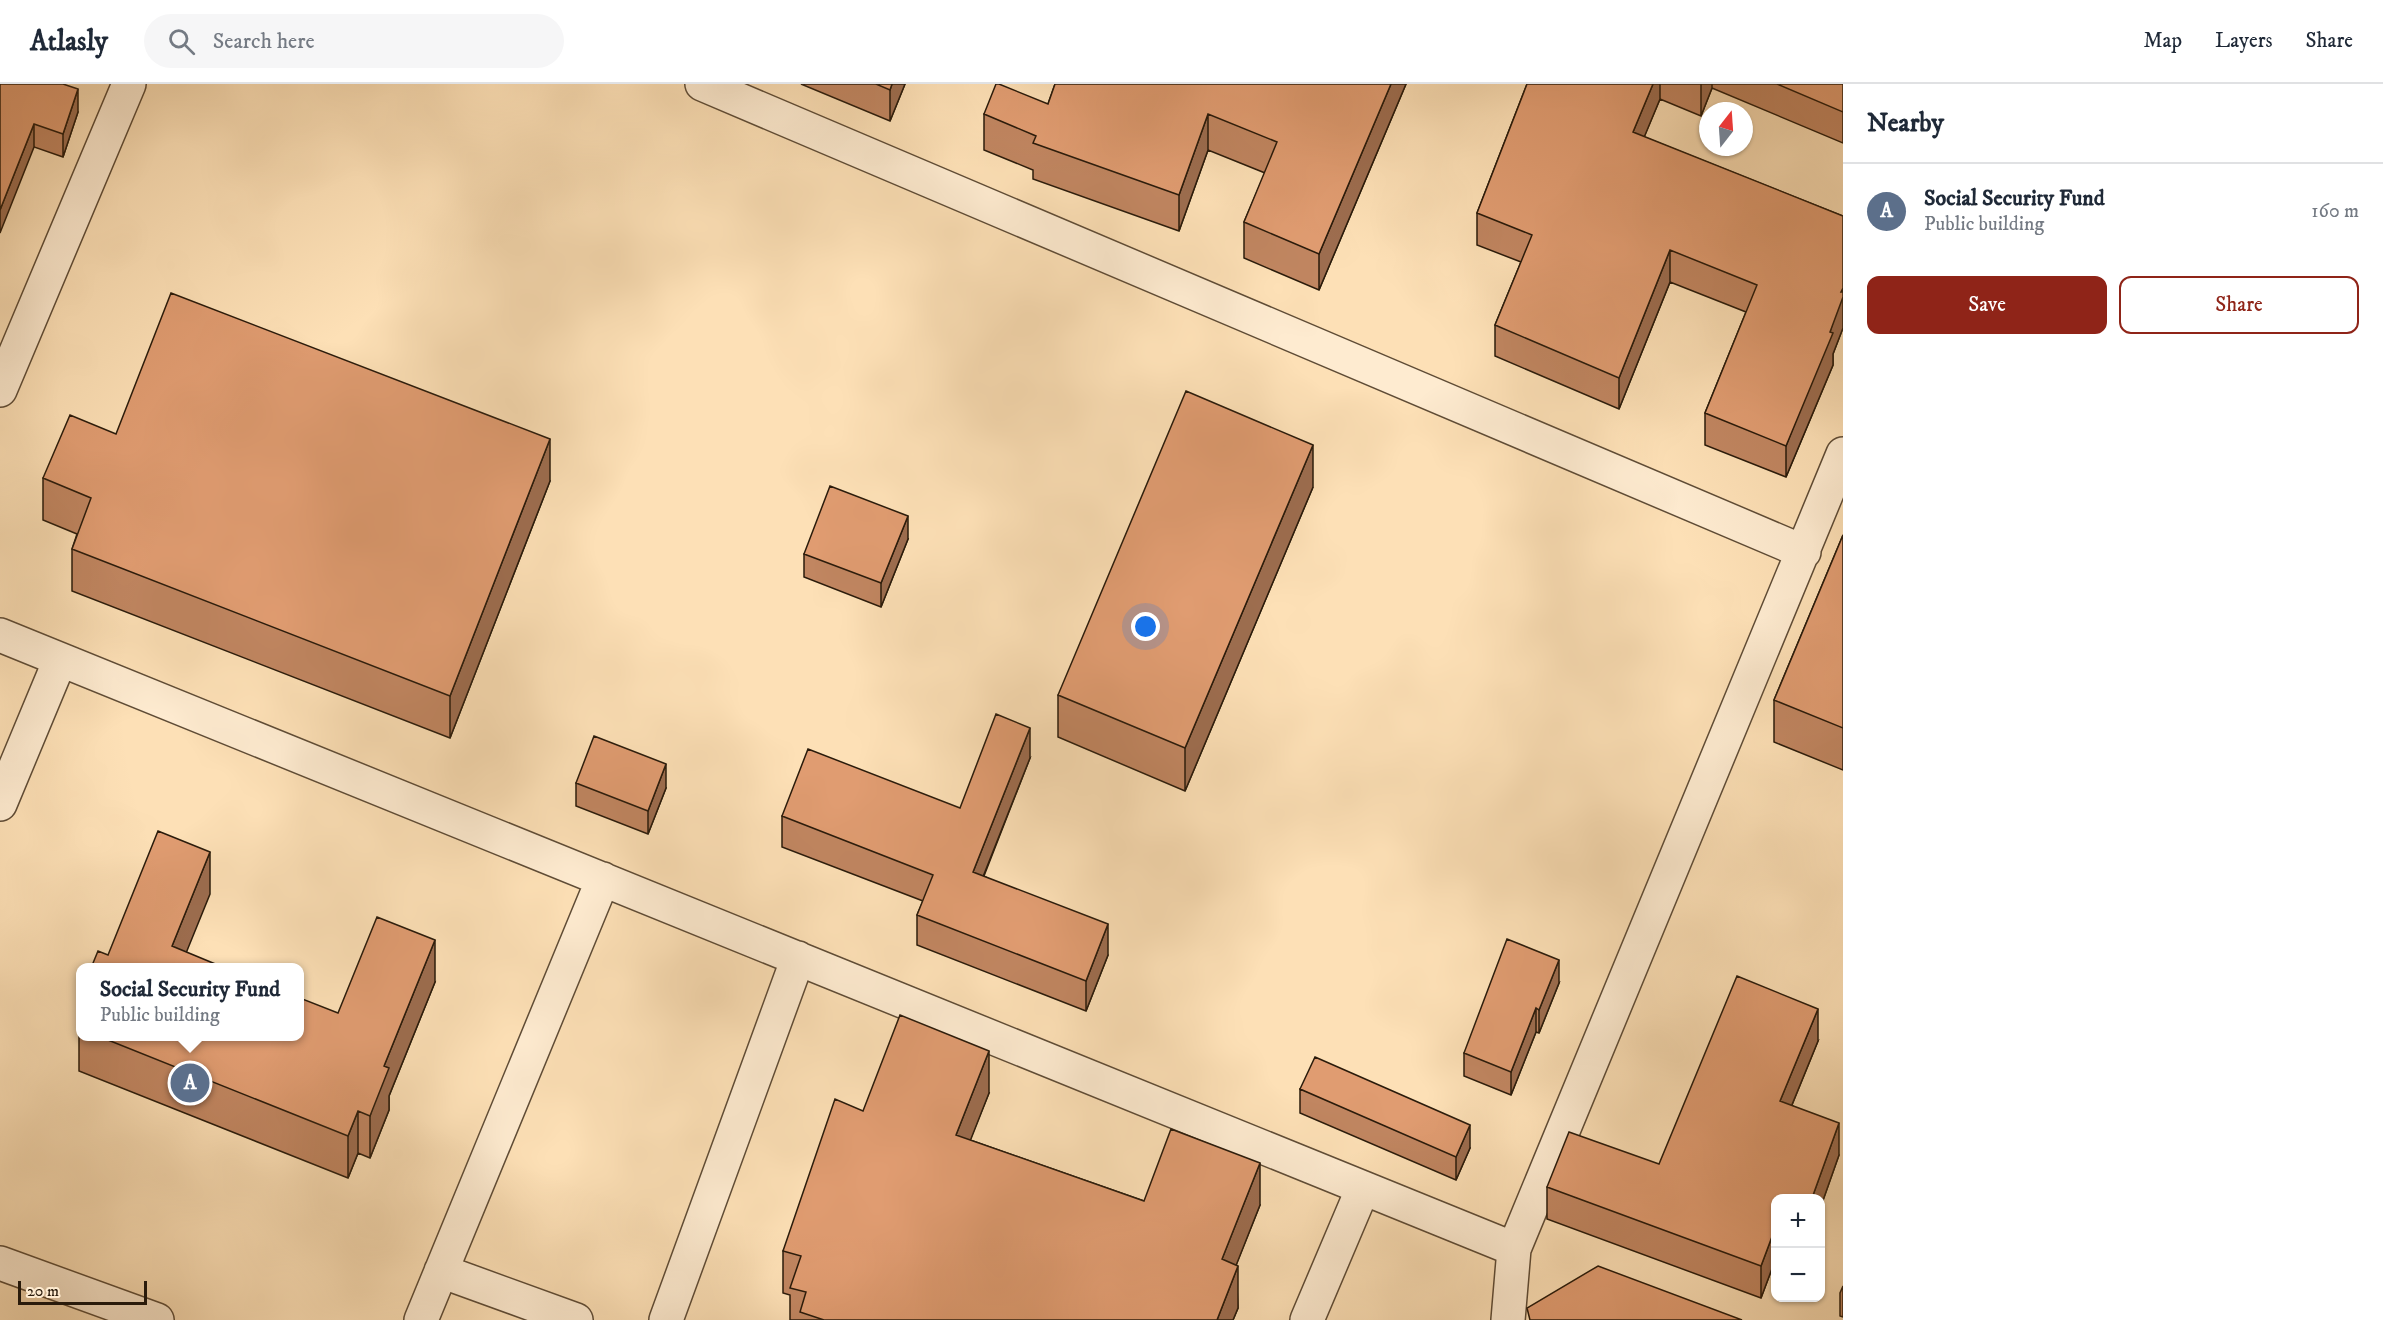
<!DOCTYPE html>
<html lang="en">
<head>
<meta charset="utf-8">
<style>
	:root { --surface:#fff; --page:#f6f6f7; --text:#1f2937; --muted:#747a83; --line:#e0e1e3; --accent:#8f2418 }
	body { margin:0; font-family:"IM FELL DW Pica",serif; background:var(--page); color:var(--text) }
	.controls { position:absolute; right:18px; bottom:18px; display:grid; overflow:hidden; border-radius:12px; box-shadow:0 2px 4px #0004 }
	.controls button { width:54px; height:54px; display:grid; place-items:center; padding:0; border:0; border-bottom:2px solid var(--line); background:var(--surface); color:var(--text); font:30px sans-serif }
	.compass { position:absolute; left:1699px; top:18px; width:54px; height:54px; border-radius:50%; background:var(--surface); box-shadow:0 2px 4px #0004; rotate:17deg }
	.scale { position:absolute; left:18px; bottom:15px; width:129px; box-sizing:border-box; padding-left:6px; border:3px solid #2a1b0b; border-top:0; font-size:16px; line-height:21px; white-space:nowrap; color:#2a1b0b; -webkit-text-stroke:4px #feebd0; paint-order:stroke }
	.you { position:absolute; left:1146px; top:543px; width:21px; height:21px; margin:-15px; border:4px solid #fff; border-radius:50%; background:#1a73e8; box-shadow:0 0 0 9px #1a73e833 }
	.badge { display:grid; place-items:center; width:39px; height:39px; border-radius:50%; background:var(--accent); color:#fff; font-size:20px; font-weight:700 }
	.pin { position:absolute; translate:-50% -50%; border:3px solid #fff; box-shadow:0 2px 6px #0006 }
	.popup { position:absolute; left:76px; top:879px; width:228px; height:78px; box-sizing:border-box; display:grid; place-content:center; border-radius:12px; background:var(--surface); filter:drop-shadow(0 2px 4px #0005); font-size:20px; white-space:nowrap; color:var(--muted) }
	.popup b { font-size:22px; color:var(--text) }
	.popup::after { content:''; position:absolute; left:50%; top:100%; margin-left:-12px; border:12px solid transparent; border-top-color:var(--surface) }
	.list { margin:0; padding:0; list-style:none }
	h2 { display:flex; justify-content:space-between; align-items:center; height:78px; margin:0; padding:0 24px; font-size:26px }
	h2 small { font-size:20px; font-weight:400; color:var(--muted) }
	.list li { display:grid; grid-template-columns:39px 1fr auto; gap:18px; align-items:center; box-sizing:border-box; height:96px; padding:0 24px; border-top:2px solid var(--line) }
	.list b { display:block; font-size:22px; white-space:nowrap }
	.list p { margin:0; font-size:20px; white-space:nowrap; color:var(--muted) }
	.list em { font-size:20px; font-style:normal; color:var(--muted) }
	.actions { display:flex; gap:12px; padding:18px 24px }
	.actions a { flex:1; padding:14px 0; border:2px solid var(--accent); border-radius:12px; text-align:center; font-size:21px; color:var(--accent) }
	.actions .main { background:var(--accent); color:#fff }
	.icon { flex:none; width:33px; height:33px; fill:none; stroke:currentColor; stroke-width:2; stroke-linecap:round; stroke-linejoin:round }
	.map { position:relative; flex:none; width:1843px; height:1236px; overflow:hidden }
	header { display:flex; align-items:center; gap:36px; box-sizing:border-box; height:84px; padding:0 30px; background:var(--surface); border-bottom:2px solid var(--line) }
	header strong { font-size:28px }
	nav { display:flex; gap:33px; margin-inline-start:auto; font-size:21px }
	.search { width:420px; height:54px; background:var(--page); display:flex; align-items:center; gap:15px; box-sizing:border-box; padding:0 21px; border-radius:33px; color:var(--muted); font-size:22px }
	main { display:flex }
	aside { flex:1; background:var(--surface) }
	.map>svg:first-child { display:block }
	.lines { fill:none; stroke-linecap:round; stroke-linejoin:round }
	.street-casing { stroke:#5f4c36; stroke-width:36 }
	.street { stroke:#feebd0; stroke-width:33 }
	.wall { fill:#c18661; stroke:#2a1b0b; stroke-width:1.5 }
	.shaded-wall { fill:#9d6d4f; stroke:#2a1b0b; stroke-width:1.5 }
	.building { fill:#e09c71; stroke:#2a1b0b; stroke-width:1.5 }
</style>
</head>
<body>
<header>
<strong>Atlasly</strong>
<div class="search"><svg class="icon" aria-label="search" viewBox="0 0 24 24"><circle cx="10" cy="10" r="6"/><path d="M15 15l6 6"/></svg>Search here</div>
<nav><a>Map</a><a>Layers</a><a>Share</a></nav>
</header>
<main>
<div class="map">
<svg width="1843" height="1236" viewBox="0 0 1843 1236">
	<rect width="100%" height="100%" fill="#fde0b6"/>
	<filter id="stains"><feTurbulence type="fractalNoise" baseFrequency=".00333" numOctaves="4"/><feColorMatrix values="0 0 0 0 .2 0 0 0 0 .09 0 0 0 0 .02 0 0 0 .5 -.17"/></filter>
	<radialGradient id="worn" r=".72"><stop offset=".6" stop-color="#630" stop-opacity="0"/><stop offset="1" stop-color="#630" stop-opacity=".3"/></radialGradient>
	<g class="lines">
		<defs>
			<path id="street" d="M 702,0 L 1804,468
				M 0,306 L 129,0
				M 0,551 L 1514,1165
				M 0,720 L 60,576
				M 0,1179 L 157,1236
				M 441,1187 L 576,1236
				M 421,1236 L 603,795
				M 666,1236 L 798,874
				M 1307,1236 L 1363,1104
				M 1508,1236 L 1514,1165 L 1843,370"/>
		</defs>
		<use href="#street" class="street-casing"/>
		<use href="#street" class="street"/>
	</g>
	<path class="wall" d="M 0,0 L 78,28 L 63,73 L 34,63 Z
		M 801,0 L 905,0 L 890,37 Z
		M 1055,0 L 1406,0 L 1319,206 L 1244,174 L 1244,138 L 1265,89 L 1208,66 L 1179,147 L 1033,95 L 1033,86 L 984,66 L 984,30 L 1048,20 Z
		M 1527,0 L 1843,0 L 1843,59 L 1712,4 L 1701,32 L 1660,15 L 1644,53 L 1843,132 L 1843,244 L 1833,270 L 1833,281 L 1786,393 L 1705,361 L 1705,329 L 1746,228 L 1670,198 L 1619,325 L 1495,272 L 1495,241 L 1521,178 L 1477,161 L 1477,129 Z
		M 116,350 L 550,397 L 450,654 L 72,507 L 72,465 L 77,450 L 43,436 L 43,394 Z
		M 1313,403 L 1185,707 L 1058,653 L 1058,611 Z
		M 1843,451 L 1843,686 L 1774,658 L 1774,616 Z
		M 908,455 L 881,523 L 804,493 L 804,470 Z
		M 1030,674 L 984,792 L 1108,871 L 1086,927 L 917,861 L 917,831 L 923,817 L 782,763 L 782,732 L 960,724 Z
		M 576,699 L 666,704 L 648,750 L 576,722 Z
		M 435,898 L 389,1012 L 389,1026 L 370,1074 L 358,1069 L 348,1094 L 79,987 L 79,912 L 81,908 L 81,952 L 300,952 L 338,929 Z
		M 1559,899 L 1539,949 L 1536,948 L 1511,1011 L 1464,992 L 1464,969 Z
		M 1818,957 L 1792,1021 L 1839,1071 L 1821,1122 L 1821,1114 L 1776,1114 L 1776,1174 L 1761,1214 L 1547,1135 L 1547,1103 L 1659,1080 Z
		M 1300,1005 L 1470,1064 L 1456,1096 L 1300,1029 Z
		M 989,1009 L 970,1056 L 1144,1117 L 1260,1121 L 1236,1181 L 1238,1224 L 1233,1236 L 790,1236 L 790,1211 L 783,1209 L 783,1167 L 863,1027 Z
		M 1843,1202 L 1843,1233 L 1840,1232 L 1840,1209 Z"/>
	<path class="shaded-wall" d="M 892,0 L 905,0 L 890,37 L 890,6 Z
		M 1391,0 L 1406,0 L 1319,206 L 1319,170 Z
		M 1653,0 L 1660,0 L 1660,15 L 1633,80 L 1633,48 Z
		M 1701,0 L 1712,0 L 1712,4 L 1701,32 Z
		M 78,5 L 78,28 L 63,73 L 63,50 Z
		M 1208,30 L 1208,66 L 1179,147 L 1179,111 Z
		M 34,40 L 34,63 L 0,149 L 0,126 Z
		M 1670,166 L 1670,198 L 1619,325 L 1619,294 Z
		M 1843,204 L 1843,244 L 1833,270 L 1833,281 L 1786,393 L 1786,362 L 1830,248 Z
		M 550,355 L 550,397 L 450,654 L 450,612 Z
		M 1313,361 L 1313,403 L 1185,707 L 1185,664 Z
		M 908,432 L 908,455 L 881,523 L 881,499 Z
		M 1030,644 L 1030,674 L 973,818 L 973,788 Z
		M 666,680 L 666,704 L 648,750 L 648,727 Z
		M 210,768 L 210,810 L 180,884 L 172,862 Z
		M 1108,840 L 1108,871 L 1086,927 L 1086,897 Z
		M 435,856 L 435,898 L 389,1012 L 389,1026 L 370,1074 L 370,1032 L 384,982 Z
		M 1559,876 L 1559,899 L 1539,949 L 1539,926 Z
		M 1536,924 L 1536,948 L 1511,1011 L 1511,988 Z
		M 1818,925 L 1818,957 L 1780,1050 L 1780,1017 Z
		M 989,967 L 989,1009 L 956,1093 L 956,1051 Z
		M 358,1027 L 358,1069 L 348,1094 L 348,1052 Z
		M 1839,1039 L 1839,1071 L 1821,1122 L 1821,1114 L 1812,1114 Z
		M 1470,1041 L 1470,1064 L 1456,1096 L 1456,1073 Z
		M 1260,1079 L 1260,1121 L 1222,1217 L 1222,1175 Z
		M 1776,1142 L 1776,1174 L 1761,1214 L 1761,1182 Z
		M 1238,1182 L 1238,1224 L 1233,1236 L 1217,1236 Z"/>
	<path class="building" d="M 0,0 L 63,0 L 78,5 L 63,50 L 34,40 L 0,126 Z
		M 876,0 L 892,0 L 890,6 Z
		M 996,0 L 999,0 L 1048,20 L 1055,0 L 1391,0 L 1319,170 L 1244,138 L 1277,58 L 1208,30 L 1179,111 L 1033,59 L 1036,52 L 984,30 Z
		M 1527,0 L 1653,0 L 1633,48 L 1843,132 L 1843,204 L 1841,208 L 1843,208 L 1843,213 L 1830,248 L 1833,249 L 1786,362 L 1705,329 L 1757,201 L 1670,166 L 1619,294 L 1495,241 L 1532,151 L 1477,129 Z
		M 1777,0 L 1843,0 L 1843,28 Z
		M 171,209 L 550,355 L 450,612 L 72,465 L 91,414 L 43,394 L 70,331 L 116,350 Z
		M 1186,307 L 1313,361 L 1185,664 L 1058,611 Z
		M 830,402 L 908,432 L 881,499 L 804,470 Z
		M 1843,451 L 1843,644 L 1774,616 Z
		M 996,630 L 1030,644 L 973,788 L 1108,840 L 1086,897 L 917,831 L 933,791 L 782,732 L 808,665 L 960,724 Z
		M 594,652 L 666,680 L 648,727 L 576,699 Z
		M 158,747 L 210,768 L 172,862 L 225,884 L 91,884 L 98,867 L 108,871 Z
		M 377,833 L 435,856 L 384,982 L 389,984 L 370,1032 L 358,1027 L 348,1052 L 98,952 L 300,952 L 300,914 L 338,929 Z
		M 1507,855 L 1559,876 L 1539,926 L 1536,924 L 1511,988 L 1464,969 Z
		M 1737,892 L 1818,925 L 1780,1017 L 1839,1039 L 1812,1114 L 1776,1114 L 1776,1142 L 1761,1182 L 1547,1103 L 1569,1048 L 1659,1080 Z
		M 900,931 L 989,967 L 956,1051 L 1144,1117 L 1171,1045 L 1260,1079 L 1222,1175 L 1238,1182 L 1217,1236 L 824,1236 L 800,1228 L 806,1208 L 790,1204 L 801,1172 L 783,1167 L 835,1015 L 863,1027 Z
		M 1315,973 L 1470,1041 L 1456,1073 L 1300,1005 Z
		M 1598,1182 L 1742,1236 L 1530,1236 L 1527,1224 Z"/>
	<rect width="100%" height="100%" filter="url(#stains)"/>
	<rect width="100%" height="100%" fill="url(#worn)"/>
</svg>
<div class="controls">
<button>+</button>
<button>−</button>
</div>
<svg class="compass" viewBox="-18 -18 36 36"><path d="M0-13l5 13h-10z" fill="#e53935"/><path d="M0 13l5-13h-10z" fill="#747a83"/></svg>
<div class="scale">20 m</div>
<div class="you"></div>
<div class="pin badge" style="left:190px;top:999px;background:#5c6f8a">A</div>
<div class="popup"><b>Social Security Fund</b>Public building</div>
</div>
<aside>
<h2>Nearby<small></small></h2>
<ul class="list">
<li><span class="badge" style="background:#5c6f8a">A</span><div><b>Social Security Fund</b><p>Public building</p></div><em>160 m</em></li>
</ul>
<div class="actions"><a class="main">Save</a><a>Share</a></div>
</aside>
</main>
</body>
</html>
